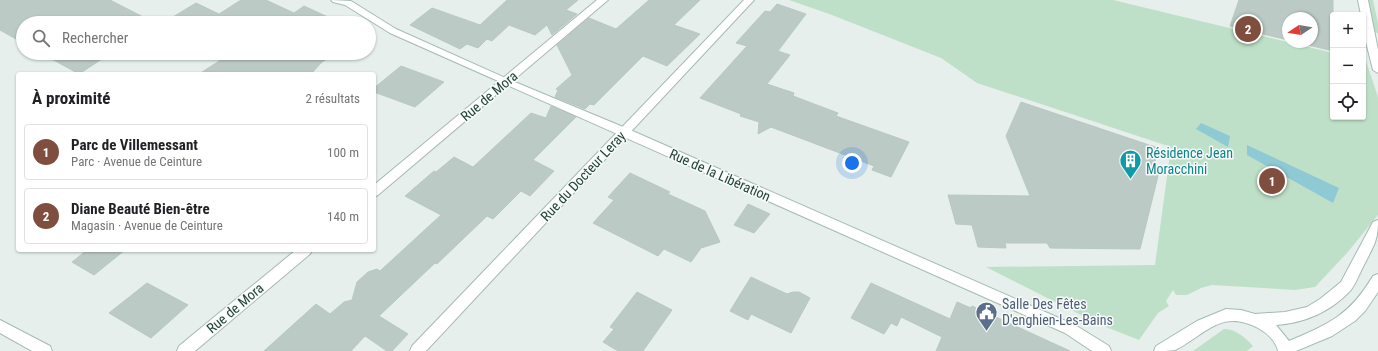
<!DOCTYPE html>
<html lang="fr">
<head>
<meta charset="utf-8">
<style>
	:root { --surface:#fff; --page:#f6f6f6; --text:#202124; --muted:#757577; --line:#e0e0e0; --accent:#7f4e3f }
	body { margin:0; font-family:"Roboto Condensed",sans-serif; background:var(--page); color:var(--text) }
	.controls { position:absolute; right:12px; top:12px; display:grid; overflow:hidden; border-radius:4px; box-shadow:0 1px 3px #0004 }
	.controls button { width:36px; height:36px; display:grid; place-items:center; padding:0; border:0; border-bottom:1px solid var(--line); background:var(--surface); color:var(--text); font:20px sans-serif }
	.compass { position:absolute; left:1282px; top:12px; width:36px; height:36px; border-radius:50%; background:var(--surface); box-shadow:0 1px 3px #0004; rotate:258deg }
	.you { position:absolute; left:852px; top:163px; width:14px; height:14px; margin:-10px; border:3px solid #fff; border-radius:50%; background:#1a73e8; box-shadow:0 0 0 6px #1a73e833 }
	.badge { display:grid; place-items:center; width:26px; height:26px; border-radius:50%; background:var(--accent); color:#fff; font-size:13px; font-weight:700 }
	.pin { position:absolute; translate:-50% -50%; border:2px solid #fff; box-shadow:0 1px 4px #0006 }
	.list { margin:0; padding:0; list-style:none }
	h2 { display:flex; justify-content:space-between; align-items:center; height:52px; margin:0; padding:0 16px; font-size:17px }
	h2 small { font-size:13px; font-weight:400; color:var(--muted) }
	.list li { display:grid; grid-template-columns:26px 1fr auto; gap:12px; align-items:center; box-sizing:border-box; height:56px; margin:0 8px 8px; padding:0 8px; border:1px solid var(--line); border-radius:4px }
	.list b { display:block; font-size:15px; white-space:nowrap }
	.list p { margin:0; font-size:13px; white-space:nowrap; color:var(--muted) }
	.list em { font-size:13px; font-style:normal; color:var(--muted) }
	.icon { flex:none; width:22px; height:22px; fill:none; stroke:currentColor; stroke-width:2; stroke-linecap:round; stroke-linejoin:round }
	.map { position:relative; flex:none; width:1378px; height:351px; overflow:hidden }
	.search { position:absolute; background:var(--surface); box-shadow:0 1px 3px #0004; left:16px; top:16px; width:360px; height:44px; display:flex; align-items:center; gap:10px; box-sizing:border-box; padding:0 14px; border-radius:22px; color:var(--muted); font-size:15px }
	.panel { position:absolute; background:var(--surface); box-shadow:0 1px 3px #0004; left:16px; top:72px; width:360px; height:180px; border-radius:4px }
	.map>svg:first-child { display:block }
	.green { fill:#bfe0c8 }
	.water { fill:#8ec9d4 }
	.building { fill:#bbcac4; stroke:#b8c9c2 }
	.lines { fill:none; stroke-linecap:round; stroke-linejoin:round }
	.minor-casing { stroke:#a8b8b2; stroke-width:2 }
	.secondary-casing { stroke:#a4bbb3; stroke-width:2 }
	.minor { fill:#fff; fill-rule:evenodd }
	.secondary { fill:#fff; fill-rule:evenodd }
	.labels { text-anchor:middle; stroke-width:3; stroke-linejoin:round; paint-order:stroke }
	.street-label { font-size:14px; fill:#24423a; stroke:#f7fbf9 }
	.culture-label { font-size:14px; fill:#0d838f; stroke:#f7fbf9; text-anchor:start }
	.service-label { font-size:14px; fill:#4e5e75; stroke:#f7fbf9; text-anchor:start }
</style>
</head>
<body>
<div class="map">
<svg width="1378" height="351" viewBox="0 0 1378 351">
	<rect width="100%" height="100%" fill="#e6efeb"/>
	<path class="green" d="M 789,0 L 1113,0 L 1333,53 L 1333,117 L 1363,117 L 1363,60 L 1366,61 L 1378,97 L 1378,215 L 1347,253 L 1315,287 L 1295,290 L 1212,285 L 1201,288 L 1187,295 L 1176,295 L 1173,290 L 1166,301 L 1169,306 L 1158,313 L 1139,340 L 1101,325 L 986,267 L 1155,265 L 1171,147 L 977,83 L 941,58 L 832,15 Z
		M 1368,0 L 1373,0 L 1378,23 L 1378,33 L 1374,32 Z
		M 1224,329 C 1235,328 1247,339 1253,346 L 1247,351 L 1193,351 Z"/>
	<path class="water" d="M 1201,123 L 1230,136 L 1228,147 L 1196,129 Z
		M 1247,145 L 1339,188 L 1333,203 L 1247,155 Z"/>
	<path class="building" d="M 0,0 L 110,0 L 155,23 L 23,23 L 23,43 L 0,30 Z
		M 241,0 L 266,0 L 294,13 L 304,6 L 341,23 L 163,23 L 196,3 L 219,14 Z
		M 507,0 L 578,0 L 566,10 L 577,14 L 552,35 L 547,25 L 535,35 L 509,25 L 492,41 L 487,39 L 478,48 L 467,44 L 460,49 L 410,25 L 432,8 L 480,25 Z
		M 649,0 L 700,0 L 674,25 L 700,34 L 667,66 L 643,56 L 594,105 L 590,104 L 585,109 L 555,97 L 558,90 L 556,89 L 572,75 L 557,45 L 589,18 L 616,29 Z
		M 1239,0 L 1333,0 L 1333,51 L 1296,42 L 1312,42 L 1312,18 L 1288,18 L 1288,40 L 1230,26 Z
		M 777,4 L 806,14 L 778,51 L 790,55 L 767,84 L 794,93 L 793,96 L 838,113 L 836,116 L 909,142 L 891,177 L 872,170 L 874,166 L 771,127 L 758,134 L 759,122 L 740,116 L 741,114 L 700,98 L 747,46 L 736,43 L 765,11 L 770,12 Z
		M 41,53 L 111,53 L 79,74 Z
		M 219,53 L 335,53 L 321,63 L 311,74 L 199,74 L 227,56 Z
		M 401,66 L 444,82 L 415,107 L 374,92 L 374,88 Z
		M 1021,102 L 1158,148 L 1153,170 L 1159,172 L 1140,249 L 1050,248 L 1047,243 L 1005,243 L 1006,248 L 978,247 L 972,225 L 956,224 L 948,195 L 1030,196 L 1006,136 Z
		M 551,106 L 576,117 L 533,160 L 554,171 L 530,196 L 521,191 L 493,219 L 487,216 L 437,264 L 435,263 L 379,316 L 408,334 L 392,351 L 387,351 L 365,336 L 351,351 L 264,351 L 316,304 L 330,314 L 344,302 L 352,300 L 357,282 L 368,272 L 377,269 L 380,271 L 441,215 L 405,196 L 434,171 L 436,172 L 454,157 L 473,167 L 531,113 L 546,118 Z
		M 630,173 L 670,192 L 668,194 L 705,211 L 720,242 L 701,248 L 691,262 L 664,249 L 658,256 L 593,223 L 614,200 L 608,197 Z
		M 748,204 L 770,214 L 754,233 L 734,225 Z
		M 87,250 L 125,250 L 94,275 L 72,262 Z
		M 751,277 L 787,294 L 793,292 L 799,292 L 810,298 L 791,333 L 751,314 L 748,320 L 730,311 Z
		M 147,283 L 188,305 L 151,338 L 109,313 Z
		M 871,283 L 950,319 L 957,302 L 971,308 L 972,306 L 1070,351 L 936,351 L 942,337 L 901,317 L 897,326 L 891,323 L 884,334 L 851,318 Z
		M 637,292 L 672,310 L 643,351 L 618,351 L 603,342 L 614,329 L 610,327 Z"/>
	<g class="lines">
		<defs>
			<path id="minor" d="M 597,0 L 608,0 L 378,195 L 374,197 L 374,185 Z
				M 744,0 L 754,0 L 426,351 L 410,351 L 412,346 Z
				M 296,250 L 312,250 L 310,254 L 195,351 L 177,351 L 179,346 Z
				M 0,320 L 50,346 L 52,351 L 32,351 L 0,333 Z"/>
			<path id="secondary" d="M 331,0 L 351,1 L 396,29 L 510,80 L 628,129 L 1075,325 L 1109,346 L 1111,351 L 1092,351 L 1065,333 L 390,33 L 345,5 L 333,2 Z
				M 1358,0 L 1368,0 L 1378,50 L 1378,73 L 1373,70 L 1365,38 L 1363,15 L 1361,15 Z
				M 1378,220 C 1378,241 1374,245 1365,263 C 1360,272 1356,284 1350,291 C 1330,312 1304,323 1276,325 L 1289,341 C 1329,324 1350,315 1373,276 L 1378,274 L 1378,292 L 1365,311 L 1355,321 L 1332,336 L 1296,351 L 1278,351 C 1276,341 1267,333 1258,328 C 1221,308 1205,335 1175,350 C 1170,351 1160,351 1154,351 L 1156,346 L 1197,321 L 1226,309 L 1241,310 L 1255,314 L 1285,312 L 1307,307 L 1320,299 L 1341,282 L 1373,222 Z"/>
		</defs>
		<use href="#minor" class="minor-casing"/>
		<use href="#secondary" class="secondary-casing"/>
		<use href="#minor" class="minor"/>
		<use href="#secondary" class="secondary"/>
	</g>
	<defs>
		<symbol id="building-pin" viewBox="-11 -11 22 30"><path d="M0 17L-7.5 6A9.5 9.5 0 1 1 7.5 6Z" fill="#0f9aa8" stroke="#f7fbf9"/><path d="M-4-6H4V6H1V3H-1V6H-4ZM-2.5-4.3h1.7v1.8h-1.7ZM.8-4.3h1.7v1.8H.8ZM-2.5-1h1.7V.8h-1.7ZM.8-1h1.7V.8H.8Z" fill="#fff"/></symbol>
		<symbol id="civic-pin" viewBox="-11 -11 22 30"><path d="M0 17L-7.5 6A9.5 9.5 0 1 1 7.5 6Z" fill="#5c6f8a" stroke="#f7fbf9"/><path d="M-.6-6.5H3V-4.5H.6V-3L4-1V1h2V6H-6V1h2V-1L-.6-3ZM-1.2 2.5V6h2.4V2.5Z" fill="#fff"/></symbol>
	</defs>
	<g fill-rule="evenodd">
		<use href="#building-pin" x="1118" y="148" width="25" height="34"/>
		<use href="#civic-pin" x="974" y="300" width="25" height="34"/>
	</g>
	<g class="labels">
		<g class="street-label">
			<text transform="translate(489 96) rotate(-40)" y="5">Rue de Mora</text>
			<text transform="translate(720 175) rotate(24)" y="5">Rue de la Libération</text>
			<text transform="translate(583 176) rotate(-47)" y="5">Rue du Docteur Leray</text>
			<text transform="translate(235 308) rotate(-40)" y="5">Rue de Mora</text>
		</g>
		<g class="culture-label">
			<text x="1146" y="158">Résidence Jean<tspan x="1146" dy="16">Moracchini</tspan></text>
		</g>
		<g class="service-label">
			<text x="1002" y="309">Salle Des Fêtes<tspan x="1002" dy="16">D'enghien-Les-Bains</tspan></text>
		</g>
	</g>
</svg>
<div class="controls">
<button>+</button>
<button>−</button>
<button><svg class="icon" aria-label="locate" viewBox="0 0 24 24"><circle cx="12" cy="12" r="6"/><path d="M12 2v4M12 18v4M2 12h4M18 12h4"/></svg></button>
</div>
<svg class="compass" viewBox="-18 -18 36 36"><path d="M0-13l5 13h-10z" fill="#e53935"/><path d="M0 13l5-13h-10z" fill="#757577"/></svg>
<div class="you"></div>
<div class="pin badge" style="left:1272px;top:181px">1</div>
<div class="pin badge" style="left:1248px;top:29px">2</div>
<div class="search"><svg class="icon" aria-label="search" viewBox="0 0 24 24"><circle cx="10" cy="10" r="6"/><path d="M15 15l6 6"/></svg>Rechercher</div>
<section class="panel">
<h2>À proximité<small>2 résultats</small></h2>
<ul class="list">
<li><span class="badge">1</span><div><b>Parc de Villemessant</b><p>Parc · Avenue de Ceinture</p></div><em>100 m</em></li>
<li><span class="badge">2</span><div><b>Diane Beauté Bien-être</b><p>Magasin · Avenue de Ceinture</p></div><em>140 m</em></li>
</ul>
</section>
</div>
</body>
</html>
